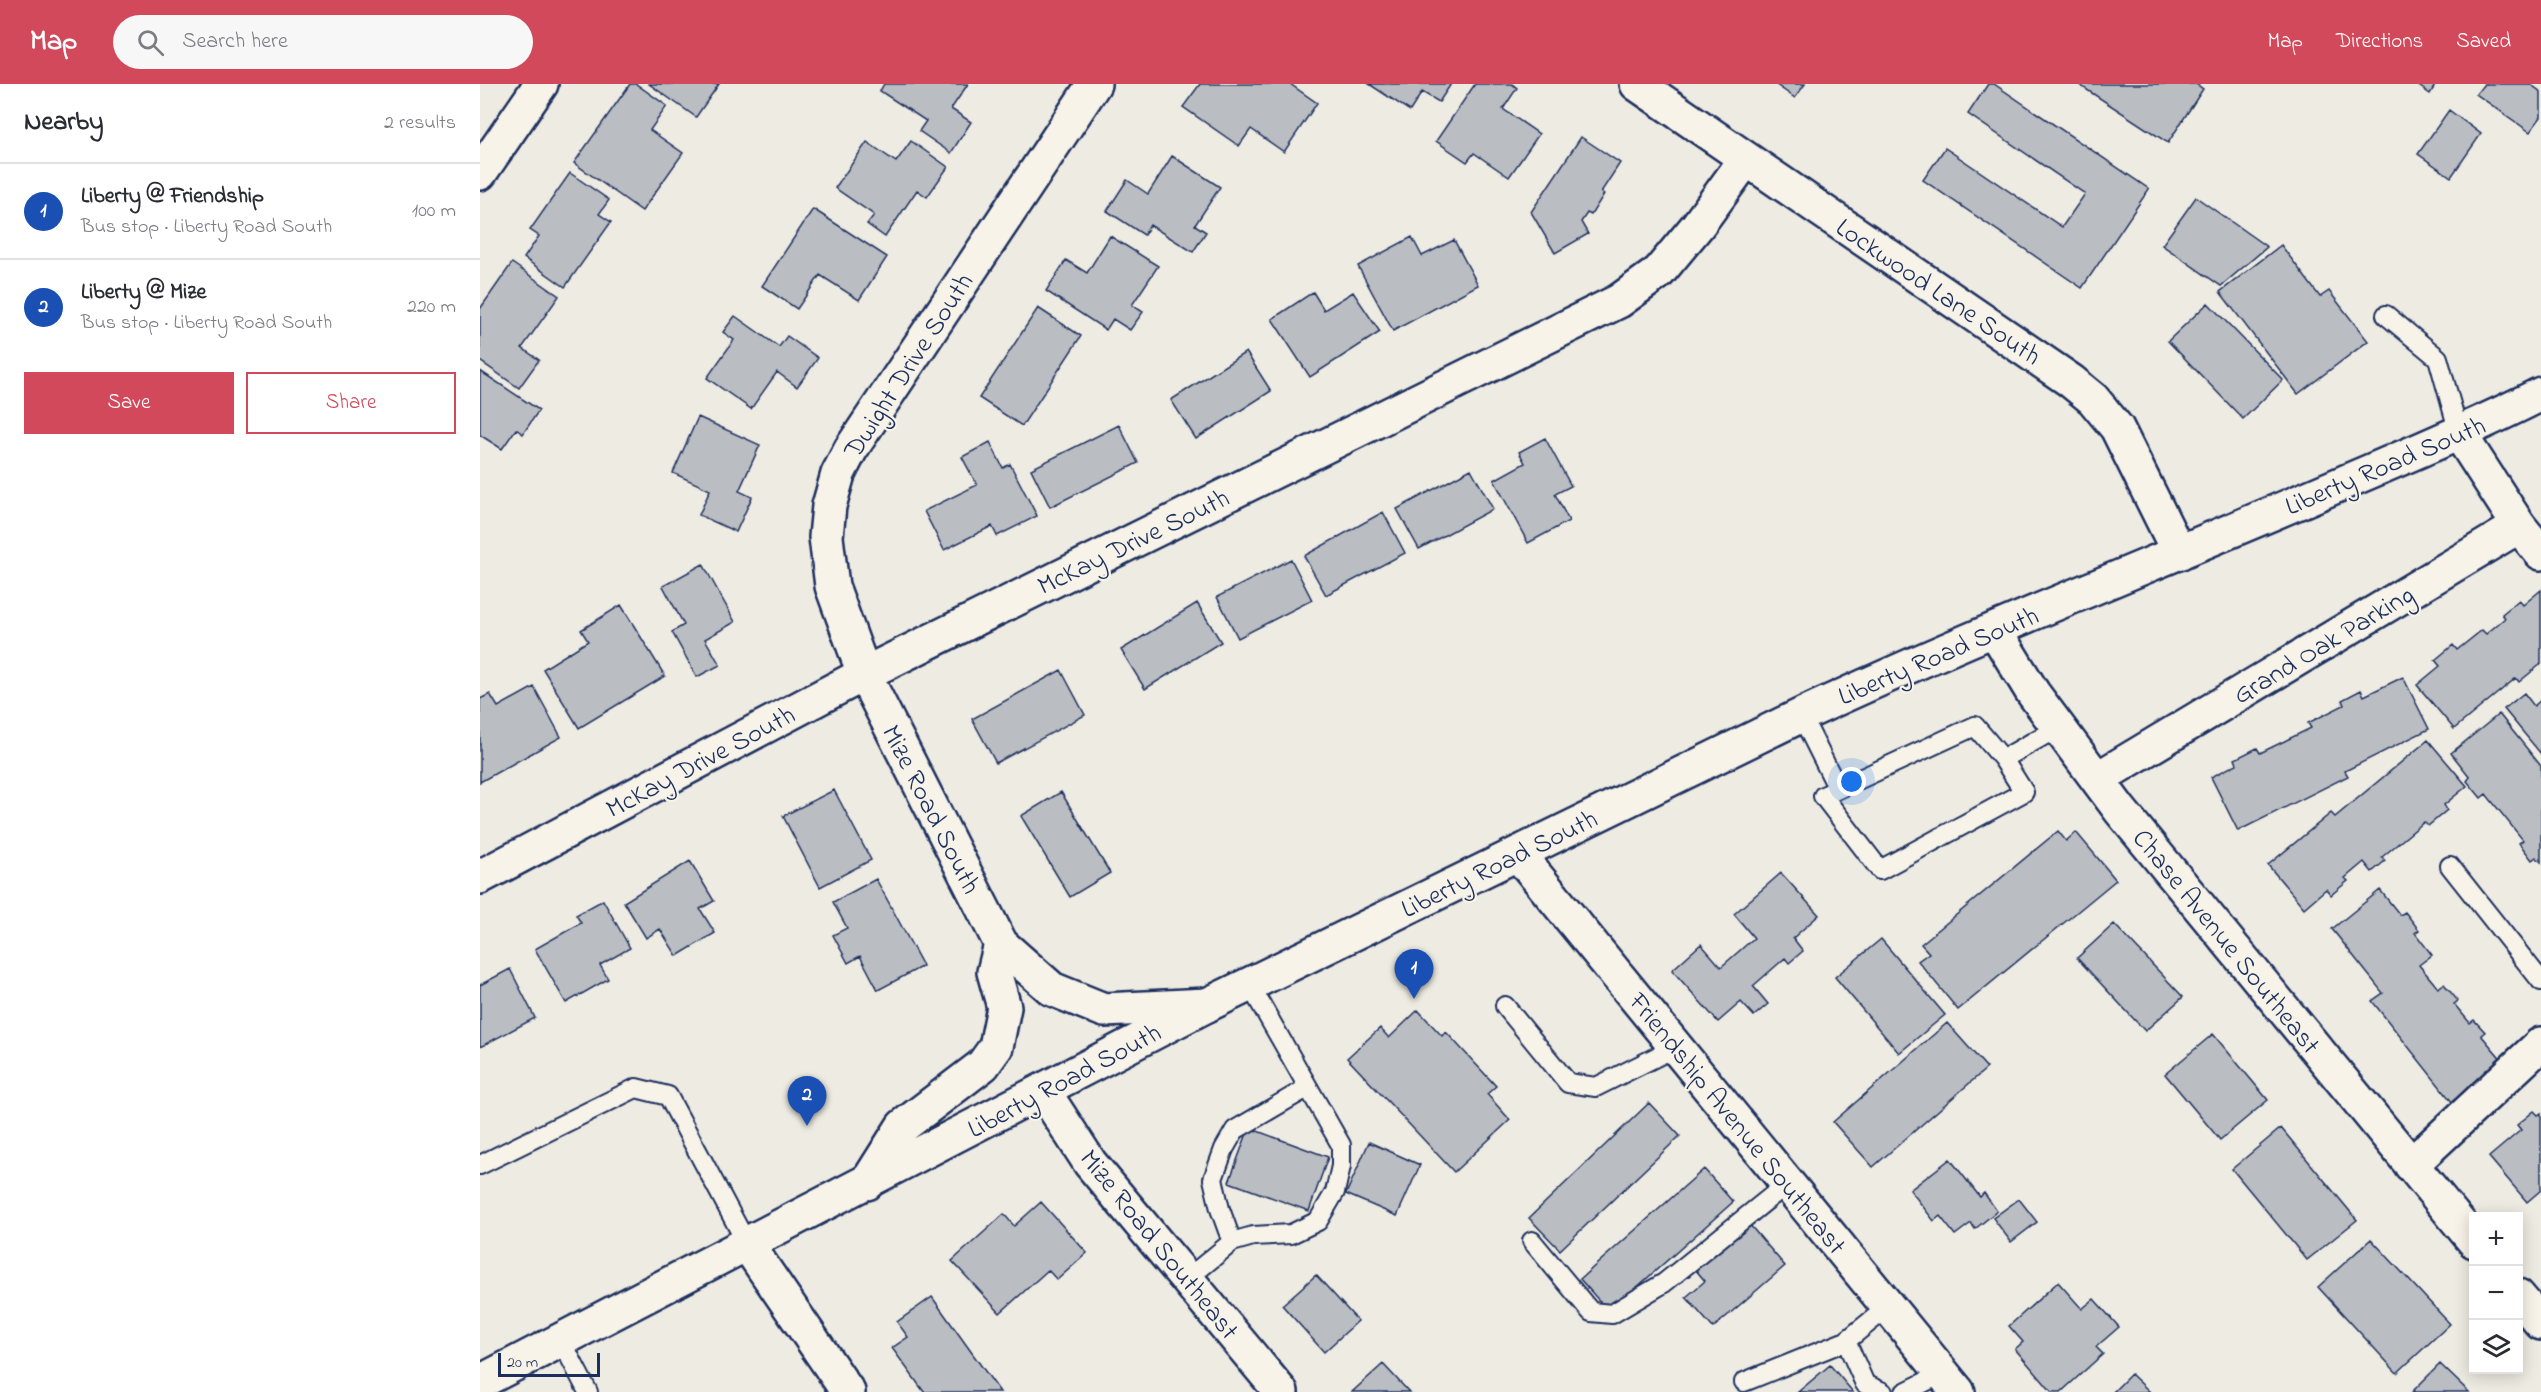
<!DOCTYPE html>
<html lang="en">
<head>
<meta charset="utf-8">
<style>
	:root { --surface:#fff; --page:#f7f7f7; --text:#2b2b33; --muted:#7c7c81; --line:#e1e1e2; --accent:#d1495b }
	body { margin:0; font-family:"Indie Flower",sans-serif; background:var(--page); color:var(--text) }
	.controls { position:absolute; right:18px; bottom:18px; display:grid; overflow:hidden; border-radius:0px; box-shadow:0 3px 15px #0003 }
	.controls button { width:54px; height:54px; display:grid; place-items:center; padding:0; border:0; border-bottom:2px solid var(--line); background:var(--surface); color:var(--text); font:30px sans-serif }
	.scale { position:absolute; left:18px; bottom:15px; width:102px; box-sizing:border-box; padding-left:6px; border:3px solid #1b2f5e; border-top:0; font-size:16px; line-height:21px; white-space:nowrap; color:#1b2f5e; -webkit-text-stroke:4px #f7f3e8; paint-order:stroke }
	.you { position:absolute; left:1372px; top:698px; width:21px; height:21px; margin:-15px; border:4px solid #fff; border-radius:50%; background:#1a73e8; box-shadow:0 0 0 9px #1a73e833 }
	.badge { display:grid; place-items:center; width:39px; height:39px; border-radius:50%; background:var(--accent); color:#fff; font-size:20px; font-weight:700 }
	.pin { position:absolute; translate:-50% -50px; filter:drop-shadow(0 2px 3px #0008) }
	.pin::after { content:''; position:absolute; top:32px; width:21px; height:18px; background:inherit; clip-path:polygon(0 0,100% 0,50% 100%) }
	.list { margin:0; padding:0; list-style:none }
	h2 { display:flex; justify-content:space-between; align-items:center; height:78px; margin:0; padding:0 24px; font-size:26px }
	h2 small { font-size:20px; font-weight:400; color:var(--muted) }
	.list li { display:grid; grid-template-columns:39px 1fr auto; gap:18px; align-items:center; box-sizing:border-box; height:96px; padding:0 24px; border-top:2px solid var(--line) }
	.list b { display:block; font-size:22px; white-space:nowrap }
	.list p { margin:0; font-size:20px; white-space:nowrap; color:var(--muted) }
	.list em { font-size:20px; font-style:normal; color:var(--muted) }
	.actions { display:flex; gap:12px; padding:18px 24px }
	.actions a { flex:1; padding:14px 0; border:2px solid var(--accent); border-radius:0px; text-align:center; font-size:21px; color:var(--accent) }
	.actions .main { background:var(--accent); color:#fff }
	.icon { flex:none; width:33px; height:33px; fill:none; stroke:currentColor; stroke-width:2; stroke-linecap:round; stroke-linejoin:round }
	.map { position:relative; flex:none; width:2061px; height:1308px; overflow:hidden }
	header { display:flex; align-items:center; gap:36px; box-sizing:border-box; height:84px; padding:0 30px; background:var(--accent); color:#fff }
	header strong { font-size:28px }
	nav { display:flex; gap:33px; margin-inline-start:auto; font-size:21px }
	.search { width:420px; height:54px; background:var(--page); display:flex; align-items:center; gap:15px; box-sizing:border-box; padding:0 21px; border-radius:33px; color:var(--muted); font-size:22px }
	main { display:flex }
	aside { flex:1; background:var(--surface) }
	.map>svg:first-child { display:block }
	.building { fill:#babdc2; stroke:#1b2f5e; stroke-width:1.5 }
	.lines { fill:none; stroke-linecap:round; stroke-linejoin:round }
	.lane-casing { stroke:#1b2f5e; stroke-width:22 }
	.street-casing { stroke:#1b2f5e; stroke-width:38 }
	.secondary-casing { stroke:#1b2f5e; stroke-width:38 }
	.primary-casing { stroke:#1b2f5e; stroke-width:38 }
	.lane { stroke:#f7f3e8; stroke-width:18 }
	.street { stroke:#f7f3e8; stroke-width:33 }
	.secondary { stroke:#f7f3e8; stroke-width:33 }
	.primary { stroke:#f7f3e8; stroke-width:33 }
	.labels { text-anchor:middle; stroke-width:4.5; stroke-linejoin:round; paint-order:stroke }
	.street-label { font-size:27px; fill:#1b2f5e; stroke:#f7f3e8 }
</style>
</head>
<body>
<header>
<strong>Map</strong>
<div class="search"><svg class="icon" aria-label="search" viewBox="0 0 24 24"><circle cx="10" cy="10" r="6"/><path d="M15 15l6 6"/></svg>Search here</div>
<nav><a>Map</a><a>Directions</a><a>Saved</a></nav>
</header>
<main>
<aside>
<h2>Nearby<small>2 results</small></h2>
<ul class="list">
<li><span class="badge" style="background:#1a4fb4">1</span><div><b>Liberty @ Friendship</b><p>Bus stop · Liberty Road South</p></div><em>100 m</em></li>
<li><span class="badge" style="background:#1a4fb4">2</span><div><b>Liberty @ Mize</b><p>Bus stop · Liberty Road South</p></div><em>220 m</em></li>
</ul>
<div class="actions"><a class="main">Save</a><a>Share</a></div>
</aside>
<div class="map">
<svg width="2061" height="1308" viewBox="0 0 2061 1308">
	<rect width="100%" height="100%" fill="#eeebe2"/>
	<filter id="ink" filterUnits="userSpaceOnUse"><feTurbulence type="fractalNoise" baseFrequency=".0167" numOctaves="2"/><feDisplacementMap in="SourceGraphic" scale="12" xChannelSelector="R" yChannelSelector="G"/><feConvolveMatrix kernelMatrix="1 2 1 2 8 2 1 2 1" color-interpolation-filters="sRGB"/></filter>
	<g filter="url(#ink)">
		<path class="building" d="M 150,0 L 156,0 L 187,22 L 170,46 L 203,69 L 162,127 L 94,79 Z
			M 169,0 L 239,0 L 216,33 Z
			M 404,0 L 488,0 L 471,25 L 491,38 L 471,69 L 439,47 L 446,37 L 400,7 Z
			M 720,0 L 810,0 L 837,19 L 804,68 L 771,45 L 759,62 L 703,23 Z
			M 889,0 L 971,0 L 959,18 L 942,8 L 930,27 Z
			M 995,0 L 1032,0 L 1037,4 L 1023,25 L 1059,50 L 1029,93 L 994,69 L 987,78 L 956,57 Z
			M 1295,0 L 1325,0 L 1315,14 Z
			M 1508,0 L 1514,0 L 1669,105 L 1602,204 L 1443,96 L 1465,64 L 1582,143 L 1605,110 L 1488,30 Z
			M 1598,0 L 1716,0 L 1723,5 L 1688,59 Z
			M 1936,0 L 1956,0 L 1950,10 Z
			M 2004,0 L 2050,0 L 2061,8 L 2061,33 L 2050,48 L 1996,10 Z
			M 1969,26 L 2001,50 L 1971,93 L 1938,70 Z
			M 1101,53 L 1140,79 L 1121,108 L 1124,110 L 1111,131 L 1107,129 L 1101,138 L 1108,150 L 1075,169 L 1051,128 Z
			M 431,57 L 468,83 L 447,113 L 437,106 L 405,153 L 387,140 L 394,131 L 355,104 L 387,58 L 416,78 Z
			M 692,72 L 740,103 L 715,141 L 726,148 L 713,168 L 670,141 L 664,151 L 627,127 L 647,96 L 668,110 Z
			M 90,89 L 129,116 L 119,130 L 131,138 L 85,203 L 44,174 L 59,152 L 50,146 Z
			M 1716,113 L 1787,163 L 1741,202 L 1682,161 Z
			M 333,125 L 407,173 L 379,216 L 340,191 L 317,225 L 282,202 Z
			M 630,152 L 678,182 L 652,221 L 663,228 L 650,246 L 633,235 L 626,246 L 566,207 L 586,176 L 607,189 Z
			M 932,153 L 942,172 L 974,156 L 998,201 L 913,247 L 878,182 Z
			M 1801,161 L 1840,213 L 1849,207 L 1888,257 L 1818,310 L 1740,208 Z
			M 32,179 L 79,212 L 42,264 L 59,276 L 39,304 L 0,277 L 0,225 Z
			M 833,208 L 844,226 L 873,208 L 900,248 L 830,293 L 792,235 Z
			M 1728,219 L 1803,296 L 1763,335 L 1688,257 Z
			M 558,224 L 601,252 L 542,342 L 499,314 Z
			M 255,232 L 299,263 L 307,252 L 338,274 L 317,303 L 297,288 L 271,325 L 227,294 L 254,256 L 243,248 Z
			M 766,268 L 791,307 L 716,355 L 691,316 Z
			M 0,287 L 59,326 L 43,350 L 36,345 L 22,365 L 0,351 Z
			M 218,333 L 280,361 L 259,407 L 272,413 L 256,448 L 219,431 L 230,406 L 193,389 Z
			M 639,341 L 658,379 L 570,423 L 551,385 Z
			M 1065,354 L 1091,402 L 1075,410 L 1089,437 L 1048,459 L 1014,396 L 1045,379 L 1039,368 Z
			M 510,358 L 523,384 L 530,380 L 557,432 L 517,452 L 512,442 L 464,466 L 444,427 L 497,401 L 482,373 Z
			M 991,385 L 1013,425 L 939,465 L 917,425 Z
			M 903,428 L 925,469 L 846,511 L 824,472 Z
			M 811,475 L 832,516 L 758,554 L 737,513 Z
			M 223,480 L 255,538 L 225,555 L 240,581 L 217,593 L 192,548 L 204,541 L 183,502 Z
			M 2061,506 L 2061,580 L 2039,598 L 2036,594 L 1974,645 L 1937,601 L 1960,582 L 1955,576 L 1973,561 L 1977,566 L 2002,546 L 2006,550 L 2025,534 L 2022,530 L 2039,516 L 2043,521 Z
			M 717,519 L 741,558 L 665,605 L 641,566 Z
			M 141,521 L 185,592 L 99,644 L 63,585 L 108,557 L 101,546 Z
			M 581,586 L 605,631 L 516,679 L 492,635 Z
			M 1923,593 L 1949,645 L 1865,687 L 1868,692 L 1758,747 L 1731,693 L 1757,680 L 1755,675 L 1777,664 L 1780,669 L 1831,644 L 1828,639 L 1864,621 L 1862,616 L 1881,606 L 1884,612 Z
			M 54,603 L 81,653 L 0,698 L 0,615 L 10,610 L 18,623 Z
			M 2044,609 L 2054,622 L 2061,616 L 2061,670 L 2024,625 Z
			M 2019,630 L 2061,682 L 2061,778 L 2056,773 L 2052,776 L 2039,759 L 2043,756 L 2006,710 L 2001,714 L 1987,697 L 1990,693 L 1971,669 Z
			M 1948,656 L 1987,702 L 1964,721 L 1967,726 L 1948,742 L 1944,738 L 1902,773 L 1905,777 L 1892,788 L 1884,778 L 1865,794 L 1868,797 L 1851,811 L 1846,805 L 1824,824 L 1788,781 L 1851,729 L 1855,733 Z
			M 354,706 L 391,776 L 340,803 L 303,732 Z
			M 581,708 L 630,789 L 590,813 L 541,732 Z
			M 1578,747 L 1586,757 L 1596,748 L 1636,796 L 1478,926 L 1438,877 L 1449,869 L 1441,860 Z
			M 210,777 L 234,817 L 220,825 L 235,849 L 197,872 L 180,845 L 166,854 L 144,818 Z
			M 1301,789 L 1339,831 L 1313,854 L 1323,867 L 1309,879 L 1305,874 L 1273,902 L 1288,920 L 1274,932 L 1261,918 L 1238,938 L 1192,886 L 1221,860 L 1241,883 L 1274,854 L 1254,830 Z
			M 396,795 L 443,882 L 398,906 L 380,872 L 368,879 L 353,851 L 367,844 L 353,818 Z
			M 1900,806 L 1920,831 L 1925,828 L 1939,846 L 1935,849 L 1952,871 L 1939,881 L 1958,904 L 1964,900 L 1978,917 L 1974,920 L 1990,939 L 1994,936 L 2005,948 L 2001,951 L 2023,977 L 1972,1018 L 1892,917 L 1903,909 L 1852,845 Z
			M 123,816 L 150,864 L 120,881 L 128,895 L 86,919 L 55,865 L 101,839 L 96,831 Z
			M 1634,840 L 1703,913 L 1665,947 L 1597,874 Z
			M 1401,855 L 1465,931 L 1419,969 L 1355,893 Z
			M 30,885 L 55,934 L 0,963 L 0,901 Z
			M 938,926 L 962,952 L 966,948 L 1016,1002 L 1007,1010 L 1030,1036 L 974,1088 L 867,974 L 900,944 L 909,954 Z
			M 1467,939 L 1507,984 L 1393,1083 L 1353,1038 Z
			M 1733,950 L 1788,1016 L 1740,1056 L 1685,990 Z
			M 1169,1019 L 1200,1052 L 1080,1166 L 1049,1134 Z
			M 2054,1027 L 2058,1031 L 2061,1029 L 2061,1106 L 2047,1118 L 2009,1073 L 2041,1046 L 2037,1041 Z
			M 769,1044 L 848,1073 L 829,1127 L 749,1098 Z
			M 1801,1044 L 1877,1136 L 1827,1176 L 1752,1085 Z
			M 889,1058 L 940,1081 L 917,1132 L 866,1110 Z
			M 1470,1075 L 1500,1113 L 1504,1109 L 1517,1127 L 1495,1145 L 1491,1139 L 1475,1151 L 1460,1132 L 1454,1137 L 1430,1106 Z
			M 1224,1085 L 1253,1118 L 1129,1228 L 1100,1195 Z
			M 1539,1115 L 1557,1138 L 1531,1158 L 1513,1134 Z
			M 561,1118 L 607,1169 L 577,1196 L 568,1186 L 520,1229 L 472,1177 L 524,1130 L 534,1142 Z
			M 1269,1140 L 1305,1182 L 1233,1244 L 1206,1213 L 1225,1197 L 1215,1185 Z
			M 1891,1155 L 1970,1240 L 1917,1289 L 1838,1203 Z
			M 836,1191 L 878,1237 L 844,1268 L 802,1221 Z
			M 1578,1198 L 1602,1225 L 1614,1215 L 1639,1243 L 1616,1263 L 1623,1270 L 1581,1308 L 1572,1308 L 1535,1265 L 1543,1258 L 1529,1242 Z
			M 452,1213 L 520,1308 L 444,1308 L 412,1264 L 428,1253 L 417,1238 Z
			M 903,1280 L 929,1308 L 872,1308 Z
			M 1960,1280 L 1989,1308 L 1932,1308 Z
			M 1350,1281 L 1373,1308 L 1318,1308 Z
			M 1651,1290 L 1670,1308 L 1633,1308 Z"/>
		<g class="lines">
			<defs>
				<path id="lane" d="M 1906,231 L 1958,274 L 1979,349
					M 1321,631 L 1358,705
					M 1523,675 L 1495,642 L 1343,712 L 1400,786 L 1544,708 L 1523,675 L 1579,643
					M 1970,782 L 2061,897
					M 1025,922 L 1088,999 L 1116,1003 L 1196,963
					M 0,1081 L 156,1004 L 188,1012 L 267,1160
					M 1052,1157 L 1111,1228 L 1132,1230 L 1184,1199 L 1308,1099
					M 752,1158 L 740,1125 L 733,1095 L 744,1065 L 755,1046 L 827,1004
					M 707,1195 L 752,1158 L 773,1152 L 811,1150 L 838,1137 L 855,1108 L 861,1082 L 861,1061 L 770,901
					M 81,1256 L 108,1308
					M 1366,1257 L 1385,1300 L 1403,1308
					M 1264,1298 L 1366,1257 L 1408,1223
					M 1425,1308 L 1463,1289"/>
				<path id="street" d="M 614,0 L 371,365 L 358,390 L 349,422 L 346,453 L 352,502 L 384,590 L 521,860 L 572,905 L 624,926 L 727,921
					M 1157,0 L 1591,297 L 1613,315 L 1637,344 L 1699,469
					M 0,89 L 61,0
					M 1979,349 L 2039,442
					M 1515,547 L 1553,609 L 1640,726 L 1994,1157
					M 1617,695 L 2039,442 L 2061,469
					M 1038,770 L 1478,1308
					M 0,793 L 384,590 L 1139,217 L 1179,188 L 1218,141 L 1266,75
					M 564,1008 L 610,1079 L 801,1308
					M 1931,1081 L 2061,960
					M 387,1099 L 423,1042 L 503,981 L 516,963 L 524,923 L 514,888 L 521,860
					M 2038,1212 L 2061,1239"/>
				<path id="secondary" d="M 267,1160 L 368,1308"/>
				<path id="primary" d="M 0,1298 L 727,921 L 1330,627 C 1498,549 1672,481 1842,408 C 1916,376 1990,346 2061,310"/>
			</defs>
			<use href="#lane" class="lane-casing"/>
			<use href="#street" class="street-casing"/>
			<use href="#secondary" class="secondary-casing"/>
			<use href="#primary" class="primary-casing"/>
			<use href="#lane" class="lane"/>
			<use href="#street" class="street"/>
			<use href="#secondary" class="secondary"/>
			<use href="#primary" class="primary"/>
		</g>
	</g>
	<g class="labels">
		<g class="street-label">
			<text transform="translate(1459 207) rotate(34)" y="9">Lockwood Lane South</text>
			<text transform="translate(428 281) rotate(-57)" y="9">Dwight Drive South</text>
			<text transform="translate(1905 381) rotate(-23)" y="9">Liberty Road South</text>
			<text transform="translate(653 457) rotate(-26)" y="9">McKay Drive South</text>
			<text transform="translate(1843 560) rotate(-31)" y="9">Grand Oak Parking</text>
			<text transform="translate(1458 571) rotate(-23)" y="9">Liberty Road South</text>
			<text transform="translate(220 677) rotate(-28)" y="9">McKay Drive South</text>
			<text transform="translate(452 725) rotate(63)" y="9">Mize Road South</text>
			<text transform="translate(1019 779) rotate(-26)" y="9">Liberty Road South</text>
			<text transform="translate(1747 857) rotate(51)" y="9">Chase Avenue Southeast</text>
			<text transform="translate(584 996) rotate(-28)" y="9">Liberty Road South</text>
			<text transform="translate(1258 1039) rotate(51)" y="9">Friendship Avenue Southeast</text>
			<text transform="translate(680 1160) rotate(51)" y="9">Mize Road Southeast</text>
		</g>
	</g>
</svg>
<div class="controls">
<button>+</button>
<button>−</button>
<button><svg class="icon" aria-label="layers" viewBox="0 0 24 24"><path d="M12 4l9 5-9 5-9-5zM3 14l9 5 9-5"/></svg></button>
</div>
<div class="scale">20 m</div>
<div class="you"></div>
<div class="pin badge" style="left:934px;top:915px;background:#1a4fb4">1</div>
<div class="pin badge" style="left:327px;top:1042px;background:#1a4fb4">2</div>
</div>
</main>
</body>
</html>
